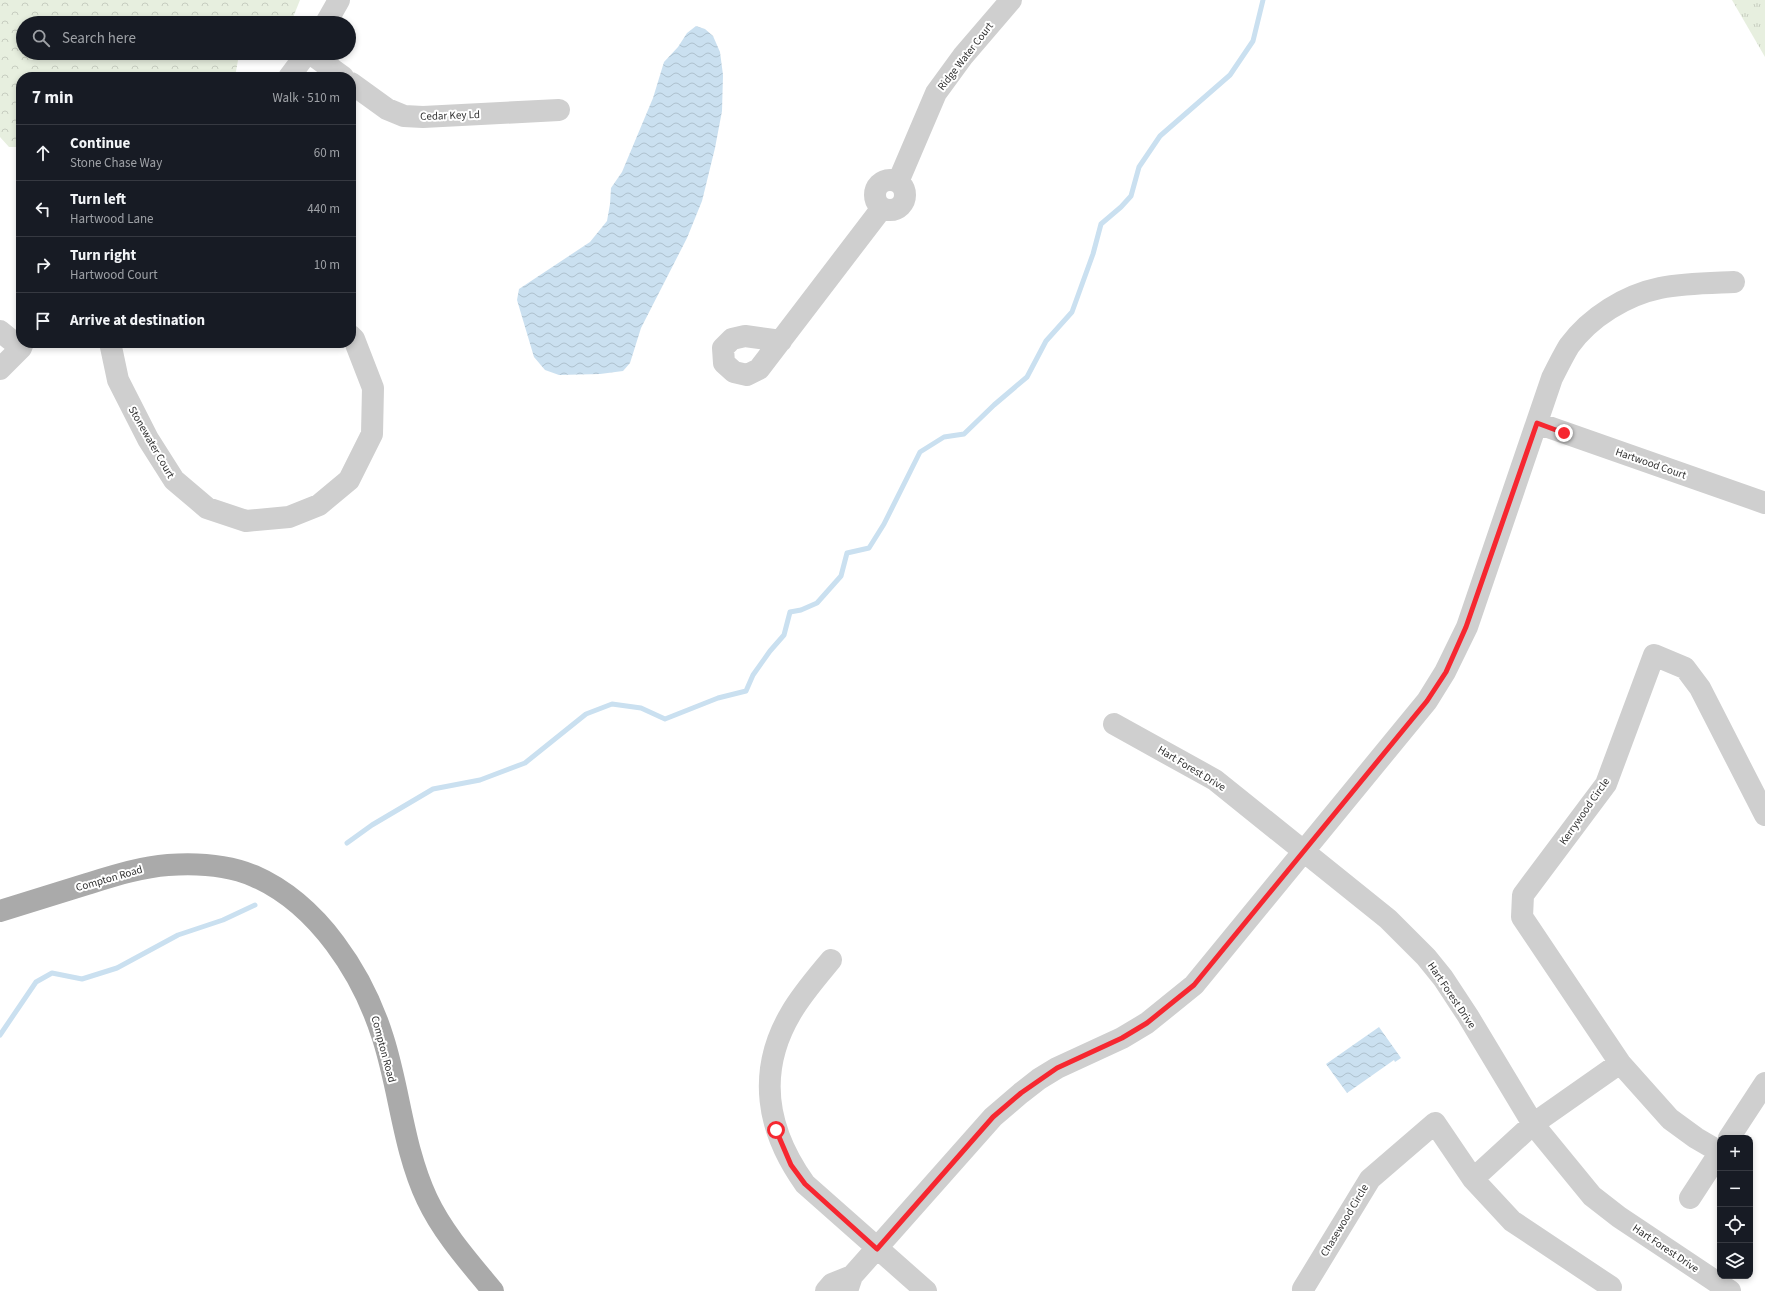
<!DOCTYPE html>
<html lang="en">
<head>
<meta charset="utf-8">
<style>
	:root { --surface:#171b24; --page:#242831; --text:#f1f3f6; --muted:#9ea1a6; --line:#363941 }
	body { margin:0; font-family:"Source Sans 3",sans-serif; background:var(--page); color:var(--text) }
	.controls { position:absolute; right:12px; bottom:12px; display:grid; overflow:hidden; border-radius:8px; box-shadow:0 2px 6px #0003 }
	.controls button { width:36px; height:36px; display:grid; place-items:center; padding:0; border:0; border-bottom:1px solid var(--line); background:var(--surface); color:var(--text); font:20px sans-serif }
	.stop { position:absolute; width:12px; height:12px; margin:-9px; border:3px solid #f62730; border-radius:50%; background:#fff }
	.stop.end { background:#f62730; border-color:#fff; box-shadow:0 1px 4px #0008 }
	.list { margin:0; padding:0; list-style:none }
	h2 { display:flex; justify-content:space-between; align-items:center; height:52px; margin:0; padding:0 16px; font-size:17px }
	h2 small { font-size:13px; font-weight:400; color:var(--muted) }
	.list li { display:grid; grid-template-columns:26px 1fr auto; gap:12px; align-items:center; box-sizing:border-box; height:56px; padding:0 16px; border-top:1px solid var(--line) }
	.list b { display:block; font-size:15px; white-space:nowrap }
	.list p { margin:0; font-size:13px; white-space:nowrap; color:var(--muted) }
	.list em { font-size:13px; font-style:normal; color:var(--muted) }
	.icon { flex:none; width:22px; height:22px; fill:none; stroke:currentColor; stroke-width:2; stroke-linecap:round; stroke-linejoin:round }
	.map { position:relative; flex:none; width:1765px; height:1291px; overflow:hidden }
	.search { position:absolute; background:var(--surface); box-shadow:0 2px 6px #0003; left:16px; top:16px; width:340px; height:44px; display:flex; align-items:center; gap:10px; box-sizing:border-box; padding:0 14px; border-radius:22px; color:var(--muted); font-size:15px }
	.panel { position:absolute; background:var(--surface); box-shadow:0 2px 6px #0003; left:16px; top:72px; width:340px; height:276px; border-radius:16px }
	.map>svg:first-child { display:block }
	.grass { fill:url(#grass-tufts) }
	.forest { fill:url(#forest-crowns) }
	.water { fill:url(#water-waves) }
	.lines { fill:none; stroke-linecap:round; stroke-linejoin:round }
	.stream { stroke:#cae0f0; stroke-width:5 }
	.minor { stroke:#cfcfcf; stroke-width:22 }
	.major { stroke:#aaa; stroke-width:22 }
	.route { stroke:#f62730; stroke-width:5 }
	.labels { text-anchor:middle; stroke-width:4; stroke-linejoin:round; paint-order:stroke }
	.street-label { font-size:11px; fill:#323232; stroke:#fff }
</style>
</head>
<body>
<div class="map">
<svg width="1765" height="1291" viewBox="0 0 1765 1291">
	<defs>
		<pattern id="grass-tufts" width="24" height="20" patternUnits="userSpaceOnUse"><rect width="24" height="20" fill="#e7efdf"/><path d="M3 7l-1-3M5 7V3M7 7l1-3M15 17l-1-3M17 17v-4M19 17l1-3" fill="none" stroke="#c7cdc0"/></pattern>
		<pattern id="forest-crowns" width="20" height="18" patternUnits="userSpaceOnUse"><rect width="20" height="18" fill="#e7efdf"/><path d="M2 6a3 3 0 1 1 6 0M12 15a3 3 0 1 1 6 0" fill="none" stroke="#c7cdc0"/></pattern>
		<pattern id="water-waves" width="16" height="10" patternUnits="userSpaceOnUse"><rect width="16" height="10" fill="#cae0f0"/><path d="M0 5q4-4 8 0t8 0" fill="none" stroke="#aec1ce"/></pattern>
	</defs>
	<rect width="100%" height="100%" fill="#fff"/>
	<path class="grass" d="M 1732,0 L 1765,0 L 1765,57 Z"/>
	<path class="forest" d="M 0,0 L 300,0 L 292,20 L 278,23 L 23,23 L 23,53 L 267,53 L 267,57 L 238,60 L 235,77 L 21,77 L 21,147 L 9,147 L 0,137 Z"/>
	<path class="water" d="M 696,26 L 705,29 L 713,36 L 720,52 L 723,75 L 722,111 L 715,148 L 702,201 L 687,238 L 641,328 L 630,363 L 623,371 L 600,374 L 559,375 L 545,370 L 534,357 L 517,300 L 519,289 L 590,242 L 607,221 L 610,204 L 611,188 L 622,172 L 653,98 L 664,62 L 678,47 L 687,33 Z
		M 1379,1027 L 1401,1058 L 1395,1062 L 1394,1060 L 1347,1093 L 1326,1064 Z"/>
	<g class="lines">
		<path class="stream" d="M 347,843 L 372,825 L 433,789 L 480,780 L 525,763 L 586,714 L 612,704 L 641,708 L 665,719 L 718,698 L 746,691 L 753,675 L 770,651 L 784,635 L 790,612 L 801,610 L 817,603 L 841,576 L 847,553 L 869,548 L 884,524 L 920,452 L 944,437 L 964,434 L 994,405 L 1027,377 L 1046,341 L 1072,312 L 1093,254 L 1101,224 L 1121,207 L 1131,196 L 1139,167 L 1160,136 L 1230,75 L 1253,41 L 1263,0
			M 0,1035 L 36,982 L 52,973 L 82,979 L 117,968 L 178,935 L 223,920 L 255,905"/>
		<path class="minor" d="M 326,23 L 339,0
			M 310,53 L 343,77
			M 289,77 L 307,53
			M 351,83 L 387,109 L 404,116 L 423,117 L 559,110
			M875 195a15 15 0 1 1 30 0a15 15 0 1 1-30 0Z
			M 898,182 L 936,93 L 963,56 L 1011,0
			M 0,331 L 21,348
			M 781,341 L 745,336 L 732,339 L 723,348 L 724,363 L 734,372 L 747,375 L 759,369 L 882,208
			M 112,343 L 111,347 L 118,380 L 148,439 L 174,480 L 207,508 L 246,521 L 289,517 L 319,505 L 349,480 L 372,434 L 373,388 L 354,339 L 351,336
			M 0,369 L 21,348 L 23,343
			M 1537,423 L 1765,503
			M 1114,724 L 1215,780 L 1388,919 L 1426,957 L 1443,978 L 1468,1016 L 1533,1124 L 1592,1196 L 1619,1217 L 1730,1291
			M 831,960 C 817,977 802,994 791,1013 C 756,1072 767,1131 805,1184 L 926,1291
			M 1729,1138 L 1765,1083
			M 1720,1152 L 1696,1138 L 1670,1119 L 1620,1063 L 1522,917 L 1523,895 L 1606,784 L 1654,655 L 1685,668 L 1700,688 L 1765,815
			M 1473,1179 L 1533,1124 L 1620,1063
			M 1690,1198 L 1720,1152
			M 826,1291 L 832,1284 L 852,1276
			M 847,1291 L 852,1276 L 993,1117 L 1021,1093 L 1039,1079 L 1057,1068 L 1122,1038 L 1147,1023 L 1194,985 L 1427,701 L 1445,672 L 1467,627 L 1552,378 C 1557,368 1563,356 1569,346 C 1590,317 1626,295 1660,288 C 1684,283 1710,283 1734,282
			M 1304,1291 L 1303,1289 L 1370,1179 L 1435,1123 L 1473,1179 L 1512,1221 L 1611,1287 L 1609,1291"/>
		<path class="major" d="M 0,911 C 29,902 58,893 87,884 C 113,876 141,867 168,865 C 196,863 228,865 254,876 C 318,904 363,974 383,1038 C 400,1091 403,1148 427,1199 C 443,1233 469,1262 493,1291"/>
	</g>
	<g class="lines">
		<path class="route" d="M 776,1130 L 791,1165 L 805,1184 L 877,1249 L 993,1117 L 1021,1093 L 1057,1068 L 1122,1038 L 1147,1023 L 1194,985 L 1427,701 L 1446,672 L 1466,627 L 1537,423 L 1564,433"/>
	</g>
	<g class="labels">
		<g class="street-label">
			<text transform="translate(965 56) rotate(-52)" y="4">Ridge Water Court</text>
			<text transform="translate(450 115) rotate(-2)" y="4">Cedar Key Ld</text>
			<text transform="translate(152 442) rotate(60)" y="4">Stonewater Court</text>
			<text transform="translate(1651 463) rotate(19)" y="4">Hartwood Court</text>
			<text transform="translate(1192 768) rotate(31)" y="4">Hart Forest Drive</text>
			<text transform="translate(1584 811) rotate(-55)" y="4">Kerrywood Circle</text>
			<text transform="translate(109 878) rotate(-16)" y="4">Compton Road</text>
			<text transform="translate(1452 995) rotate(56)" y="4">Hart Forest Drive</text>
			<text transform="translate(384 1049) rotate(75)" y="4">Compton Road</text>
			<text transform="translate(1344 1220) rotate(-59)" y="4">Chasewood Circle</text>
			<text transform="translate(1666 1248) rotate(34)" y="4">Hart Forest Drive</text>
		</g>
	</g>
</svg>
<div class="controls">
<button>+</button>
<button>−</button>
<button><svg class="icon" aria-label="locate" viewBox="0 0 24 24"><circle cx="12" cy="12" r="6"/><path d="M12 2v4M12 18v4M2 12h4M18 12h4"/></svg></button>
<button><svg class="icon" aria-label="layers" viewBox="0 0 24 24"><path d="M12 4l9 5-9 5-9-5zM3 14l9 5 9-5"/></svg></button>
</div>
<div class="stop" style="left:776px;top:1130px"></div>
<div class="stop end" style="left:1564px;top:433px"></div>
<div class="search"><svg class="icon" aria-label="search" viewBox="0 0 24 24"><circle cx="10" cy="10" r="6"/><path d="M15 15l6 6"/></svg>Search here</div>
<section class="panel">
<h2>7 min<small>Walk · 510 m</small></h2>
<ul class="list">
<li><svg class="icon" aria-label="ahead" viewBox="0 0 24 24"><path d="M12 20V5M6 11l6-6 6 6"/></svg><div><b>Continue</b><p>Stone Chase Way</p></div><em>60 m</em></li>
<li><svg class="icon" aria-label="left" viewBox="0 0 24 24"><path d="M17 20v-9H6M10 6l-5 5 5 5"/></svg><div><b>Turn left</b><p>Hartwood Lane</p></div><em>440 m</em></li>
<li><svg class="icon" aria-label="right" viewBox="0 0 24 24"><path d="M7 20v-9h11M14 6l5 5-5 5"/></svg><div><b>Turn right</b><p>Hartwood Court</p></div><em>10 m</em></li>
<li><svg class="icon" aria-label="arrive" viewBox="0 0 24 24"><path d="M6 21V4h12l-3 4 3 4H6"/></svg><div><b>Arrive at destination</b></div></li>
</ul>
</section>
</div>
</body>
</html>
